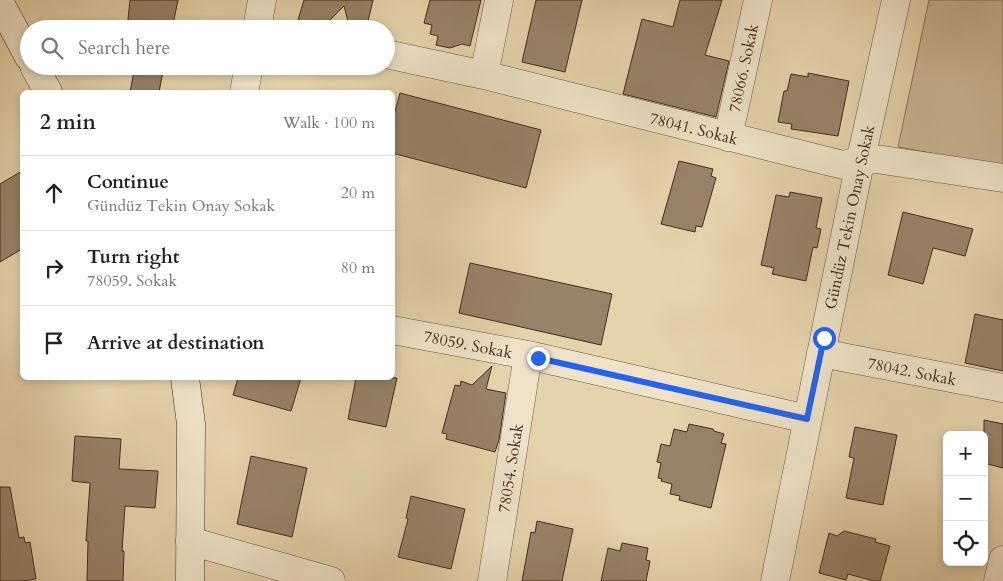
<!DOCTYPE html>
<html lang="en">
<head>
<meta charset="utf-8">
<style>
	:root { --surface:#fff; --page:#f6f6f6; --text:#222; --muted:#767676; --line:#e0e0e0 }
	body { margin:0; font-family:Cardo,serif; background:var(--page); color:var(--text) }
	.controls { position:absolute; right:15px; bottom:15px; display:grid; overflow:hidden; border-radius:8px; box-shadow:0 2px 8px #0003 }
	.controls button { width:45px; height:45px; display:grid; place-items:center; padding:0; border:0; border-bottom:1px solid var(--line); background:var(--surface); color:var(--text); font:25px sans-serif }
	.stop { position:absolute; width:15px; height:15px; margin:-11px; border:4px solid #2563eb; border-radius:50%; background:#fff }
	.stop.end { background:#2563eb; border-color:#fff; box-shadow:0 1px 5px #0008 }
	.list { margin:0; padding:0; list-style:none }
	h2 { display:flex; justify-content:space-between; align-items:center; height:65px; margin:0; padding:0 20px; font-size:21px }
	h2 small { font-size:16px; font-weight:400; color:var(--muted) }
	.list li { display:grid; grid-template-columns:32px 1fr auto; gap:15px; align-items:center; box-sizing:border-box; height:75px; padding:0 20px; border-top:1px solid var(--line) }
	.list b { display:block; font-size:19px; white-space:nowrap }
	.list p { margin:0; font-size:16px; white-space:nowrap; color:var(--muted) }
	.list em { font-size:16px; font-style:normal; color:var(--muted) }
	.icon { flex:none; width:28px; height:28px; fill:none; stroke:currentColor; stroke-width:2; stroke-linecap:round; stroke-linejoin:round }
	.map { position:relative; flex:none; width:1003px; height:581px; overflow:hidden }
	.search { position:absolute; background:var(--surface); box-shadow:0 2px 8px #0003; left:20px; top:20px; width:375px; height:55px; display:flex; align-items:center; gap:12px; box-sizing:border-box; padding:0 18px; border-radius:28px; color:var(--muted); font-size:19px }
	.panel { position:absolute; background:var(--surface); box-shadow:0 2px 8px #0003; left:20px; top:90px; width:375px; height:290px; border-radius:8px }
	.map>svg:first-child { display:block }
	.green { fill:#c9b794; stroke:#86725a }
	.building { fill:#978369; stroke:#422d21 }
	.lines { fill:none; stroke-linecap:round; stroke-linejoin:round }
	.minor-casing { stroke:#6b5644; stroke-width:29 }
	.secondary-casing { stroke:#422d21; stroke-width:29 }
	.minor { stroke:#eee2c8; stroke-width:28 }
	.secondary { stroke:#eee2c8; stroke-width:28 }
	.route { stroke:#2563eb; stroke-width:6 }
	.labels { text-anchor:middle; stroke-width:4.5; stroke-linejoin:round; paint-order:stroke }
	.street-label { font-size:16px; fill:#422d21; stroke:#eee2c8 }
</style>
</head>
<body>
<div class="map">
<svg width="1003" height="581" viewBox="0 0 1003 581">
	<rect width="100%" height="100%" fill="#e5d3ab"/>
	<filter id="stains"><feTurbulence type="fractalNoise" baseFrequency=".004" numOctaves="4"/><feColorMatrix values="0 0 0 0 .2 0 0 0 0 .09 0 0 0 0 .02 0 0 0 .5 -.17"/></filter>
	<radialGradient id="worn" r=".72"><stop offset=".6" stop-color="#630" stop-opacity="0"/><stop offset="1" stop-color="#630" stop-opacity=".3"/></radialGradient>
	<path class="green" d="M 929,0 L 1003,0 L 1003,166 L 898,147 Z"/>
	<path class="building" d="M 130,0 L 178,0 L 172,29 L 127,29 Z
		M 304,0 L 373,0 L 366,29 L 350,29 L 344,6 L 327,23 L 319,20 L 314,24 L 298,20 Z
		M 430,0 L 481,0 L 470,46 L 462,44 L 450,48 L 436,45 L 438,36 L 430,34 L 432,25 L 424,23 Z
		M 536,0 L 582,0 L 565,72 L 522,62 Z
		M 680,0 L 722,0 L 705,55 L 729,61 L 716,117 L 623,94 L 642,19 L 673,27 Z
		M 135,66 L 164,66 L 159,92 L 130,92 Z
		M 808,73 L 849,81 L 838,136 L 791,129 L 792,124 L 778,122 L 784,91 L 787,91 L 791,74 L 808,77 Z
		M 400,93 L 541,130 L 526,188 L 392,153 L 392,123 Z
		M 679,161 L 713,169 L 711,176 L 716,178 L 702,227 L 696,226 L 695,232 L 661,224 Z
		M 22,171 L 22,249 L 0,262 L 0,184 Z
		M 790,192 L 822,198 L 816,228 L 821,229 L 817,248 L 813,247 L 806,281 L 772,274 L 774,268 L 761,265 L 776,195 L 789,197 Z
		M 903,212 L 973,229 L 965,256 L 933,248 L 923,284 L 888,275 Z
		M 470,263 L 612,294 L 601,345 L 459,313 Z
		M 975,314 L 1003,320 L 1003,371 L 965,363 Z
		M 492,366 L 486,389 L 506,393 L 499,440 L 495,452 L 446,439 L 447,434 L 442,433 L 455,385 L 460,386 L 461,381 L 472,385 Z
		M 238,378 L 301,378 L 291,411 L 233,395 Z
		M 356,378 L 397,378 L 386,427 L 348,419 Z
		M 984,420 L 1003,424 L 1003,468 L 984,463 Z
		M 689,424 L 713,429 L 714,431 L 724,434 L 721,443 L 726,444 L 711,508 L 679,500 L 680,496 L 670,494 L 672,484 L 661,481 L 662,479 L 658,478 L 661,463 L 657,462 L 661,444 L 670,446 L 674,429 L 687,432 Z
		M 855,427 L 897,435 L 883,505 L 846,498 L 854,458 L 849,457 Z
		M 75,436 L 121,439 L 119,469 L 158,471 L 155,508 L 125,506 L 122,551 L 124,551 L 123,581 L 87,581 L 88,541 L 86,541 L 90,483 L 72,481 Z
		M 251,456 L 307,468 L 292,537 L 237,524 Z
		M 0,487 L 10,487 L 19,538 L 24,537 L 25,543 L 30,542 L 36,579 L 22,581 L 0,581 Z
		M 411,496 L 465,509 L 451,569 L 398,557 L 408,519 L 406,518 Z
		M 537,521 L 573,529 L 562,581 L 522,581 L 531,532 L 535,533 Z
		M 844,531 L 876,539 L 875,542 L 890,546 L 880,581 L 874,581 L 848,574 L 846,580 L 819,573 L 829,533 L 837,536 Z
		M 622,543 L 648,548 L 646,560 L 650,561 L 646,581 L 601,581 L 608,548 L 620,551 Z"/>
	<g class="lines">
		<defs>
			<path id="minor" d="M 257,29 L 262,0
				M 386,54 L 484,75 L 843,165 L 860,161 L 876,159 L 1003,178
				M 484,75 L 499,0
				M 244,92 L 249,66
				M 728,137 L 758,0
				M 392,330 L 528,355 L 807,419
				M 821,353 L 1003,388
				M 190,541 L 331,581
				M 492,581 L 528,355
				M 775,581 L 858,172 L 896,0
				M 998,581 L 1003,560"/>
			<path id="secondary" d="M 0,3 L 29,57
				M 34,66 L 48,92
				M 185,378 L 191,424 L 190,581"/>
		</defs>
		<use href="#minor" class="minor-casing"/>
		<use href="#secondary" class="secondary-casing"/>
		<use href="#minor" class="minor"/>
		<use href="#secondary" class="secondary"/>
	</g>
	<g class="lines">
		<path class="route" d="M 538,358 L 807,419 L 824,338"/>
	</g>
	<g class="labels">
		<g class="street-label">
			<text transform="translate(743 68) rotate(-78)" y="6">78066. Sokak</text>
			<text transform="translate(694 128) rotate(14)" y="6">78041. Sokak</text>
			<text transform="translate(849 217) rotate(-78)" y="6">Gündüz Tekin Onay Sokak</text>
			<text transform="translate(468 344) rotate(11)" y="6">78059. Sokak</text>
			<text transform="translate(912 371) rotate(11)" y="6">78042. Sokak</text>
			<text transform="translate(510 468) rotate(-81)" y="6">78054. Sokak</text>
		</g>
	</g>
	<rect width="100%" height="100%" filter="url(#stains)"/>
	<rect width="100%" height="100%" fill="url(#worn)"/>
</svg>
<div class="controls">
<button>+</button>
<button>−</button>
<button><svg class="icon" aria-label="locate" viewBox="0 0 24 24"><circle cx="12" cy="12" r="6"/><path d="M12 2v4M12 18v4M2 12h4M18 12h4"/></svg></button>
</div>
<div class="stop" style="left:824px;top:338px"></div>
<div class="stop end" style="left:538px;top:358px"></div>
<div class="search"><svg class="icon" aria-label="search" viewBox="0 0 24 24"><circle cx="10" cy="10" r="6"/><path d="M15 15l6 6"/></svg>Search here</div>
<section class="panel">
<h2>2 min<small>Walk · 100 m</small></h2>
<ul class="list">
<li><svg class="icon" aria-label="ahead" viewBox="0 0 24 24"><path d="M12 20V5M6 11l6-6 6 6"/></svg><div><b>Continue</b><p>Gündüz Tekin Onay Sokak</p></div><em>20 m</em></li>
<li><svg class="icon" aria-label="right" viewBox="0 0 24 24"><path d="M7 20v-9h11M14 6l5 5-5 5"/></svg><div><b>Turn right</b><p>78059. Sokak</p></div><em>80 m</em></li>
<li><svg class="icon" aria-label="arrive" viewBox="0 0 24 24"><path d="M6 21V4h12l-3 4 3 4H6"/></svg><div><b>Arrive at destination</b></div></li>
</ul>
</section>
</div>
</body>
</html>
